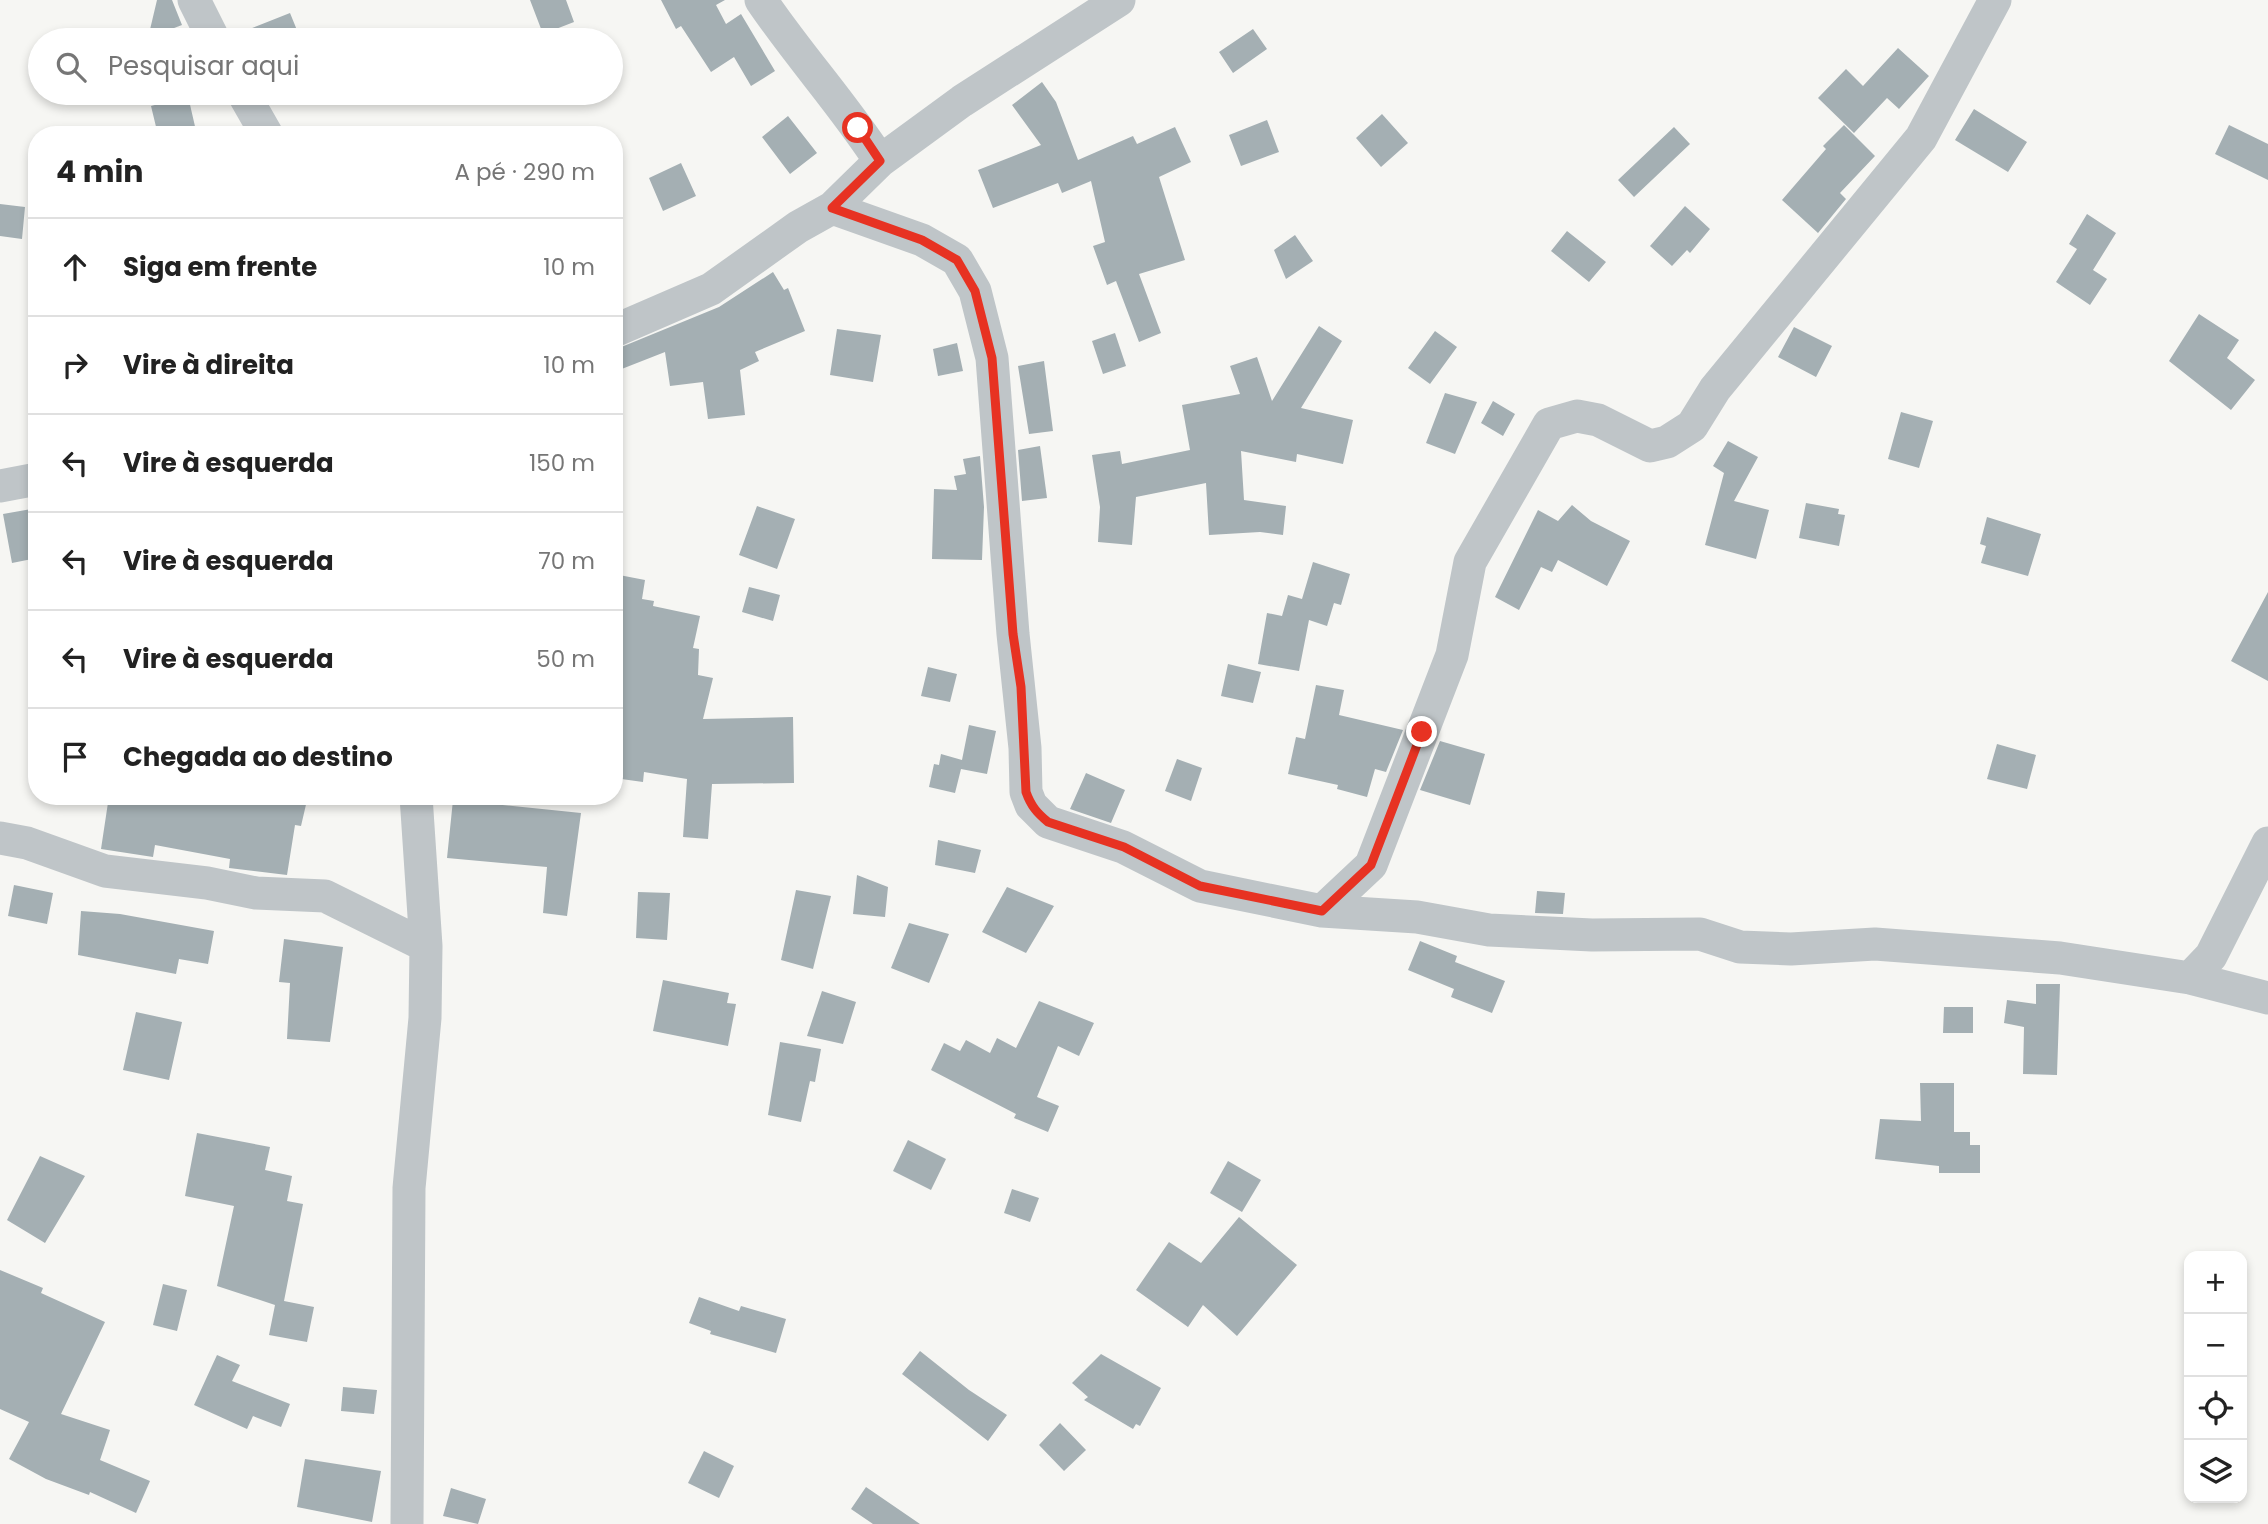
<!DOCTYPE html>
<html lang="pt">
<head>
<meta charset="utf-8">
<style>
	:root { --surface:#fff; --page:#f2f2f2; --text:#222; --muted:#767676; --line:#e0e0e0 }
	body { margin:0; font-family:Poppins,sans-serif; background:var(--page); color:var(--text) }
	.controls { position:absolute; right:21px; bottom:21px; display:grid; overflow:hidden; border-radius:14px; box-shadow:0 4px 10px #0003 }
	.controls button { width:63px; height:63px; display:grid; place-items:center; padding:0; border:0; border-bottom:2px solid var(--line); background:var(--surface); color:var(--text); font:35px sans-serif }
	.stop { position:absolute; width:21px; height:21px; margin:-16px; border:5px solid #e73222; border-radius:50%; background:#fff }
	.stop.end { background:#e73222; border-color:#fff; box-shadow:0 2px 7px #0008 }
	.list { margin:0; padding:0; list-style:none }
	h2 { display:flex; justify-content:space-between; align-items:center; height:91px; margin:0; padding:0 28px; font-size:30px }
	h2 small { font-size:23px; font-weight:400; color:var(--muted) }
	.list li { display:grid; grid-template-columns:46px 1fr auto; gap:21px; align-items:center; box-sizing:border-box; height:98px; padding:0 28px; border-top:2px solid var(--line) }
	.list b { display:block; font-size:26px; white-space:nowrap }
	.list em { font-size:23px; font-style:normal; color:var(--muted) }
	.icon { flex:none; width:38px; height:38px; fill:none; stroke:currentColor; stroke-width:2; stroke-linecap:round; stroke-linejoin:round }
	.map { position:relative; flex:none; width:2268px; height:1524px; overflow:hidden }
	.search { position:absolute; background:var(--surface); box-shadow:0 4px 10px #0003; left:28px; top:28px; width:595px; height:77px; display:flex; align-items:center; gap:18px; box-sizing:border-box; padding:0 24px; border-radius:38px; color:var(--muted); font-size:26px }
	.panel { position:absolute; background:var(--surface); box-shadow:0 4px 10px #0003; left:28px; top:126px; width:595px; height:679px; border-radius:28px }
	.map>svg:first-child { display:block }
	.building { fill:#a4afb3 }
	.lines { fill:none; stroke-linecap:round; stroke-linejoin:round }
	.street { stroke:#bfc5c8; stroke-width:33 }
	.route { stroke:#e73222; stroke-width:9 }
</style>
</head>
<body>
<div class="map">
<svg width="2268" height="1524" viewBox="0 0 2268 1524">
	<rect width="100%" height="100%" fill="#f6f6f3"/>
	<path class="building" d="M 157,0 L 172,0 L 182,25 L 148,38 Z
		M 530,0 L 566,0 L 574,22 L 543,34 Z
		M 661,0 L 725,0 L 716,5 L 726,24 L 741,14 L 775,71 L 751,86 L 734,57 L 711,72 L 681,26 L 676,29 Z
		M 290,13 L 301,40 L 233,40 L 232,36 Z
		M 1253,29 L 1267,49 L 1233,73 L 1219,52 Z
		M 1898,48 L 1929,76 L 1899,109 L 1887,98 L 1854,133 L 1818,98 L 1846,69 L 1863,86 Z
		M 1042,82 L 1056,102 L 1078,160 L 1133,136 L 1137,144 L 1175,127 L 1191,162 L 1159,177 L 1185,260 L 1139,274 L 1161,333 L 1139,342 L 1116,281 L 1107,285 L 1093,246 L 1105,242 L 1091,181 L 1062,193 L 1058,183 L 993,208 L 978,170 L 1041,145 L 1012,105 Z
		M 188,96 L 197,135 L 158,135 L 151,106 Z
		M 1974,109 L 2027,142 L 2008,172 L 1955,140 Z
		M 1382,114 L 1408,143 L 1381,167 L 1356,138 Z
		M 788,116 L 817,153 L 790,174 L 762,137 Z
		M 1267,120 L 1279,152 L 1241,166 L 1229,135 Z
		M 1844,125 L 1875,156 L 1840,193 L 1846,199 L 1818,233 L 1782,200 L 1826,149 L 1823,146 Z
		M 2229,125 L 2268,144 L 2268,180 L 2215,154 Z
		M 1674,127 L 1690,144 L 1634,197 L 1618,180 Z
		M 681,163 L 696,196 L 663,211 L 649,178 Z
		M 0,204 L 25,207 L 22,239 L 0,236 Z
		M 1685,206 L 1710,229 L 1690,253 L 1687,250 L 1672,266 L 1650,246 Z
		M 2087,214 L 2116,233 L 2093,270 L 2107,279 L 2090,305 L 2056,282 L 2077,249 L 2069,244 Z
		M 1567,231 L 1606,262 L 1589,282 L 1551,251 Z
		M 1295,235 L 1313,261 L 1286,279 L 1274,250 Z
		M 773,272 L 784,290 L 788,288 L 805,331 L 755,352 L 759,361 L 740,370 L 745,415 L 708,419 L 703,382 L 670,386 L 665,352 L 614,372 L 614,350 L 719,307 Z
		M 2199,314 L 2239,340 L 2227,358 L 2255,380 L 2231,410 L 2169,361 Z
		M 1319,326 L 1342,341 L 1301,408 L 1353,420 L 1343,464 L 1297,454 L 1296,462 L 1241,451 L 1244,500 L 1286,506 L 1283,535 L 1260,532 L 1209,535 L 1206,483 L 1136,497 L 1132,545 L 1098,542 L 1100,507 L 1092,455 L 1120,451 L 1122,464 L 1190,450 L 1182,405 L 1240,394 L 1230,366 L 1257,357 L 1272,401 Z
		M 1794,327 L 1832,346 L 1816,377 L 1778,357 Z
		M 837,329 L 881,335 L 873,382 L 830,375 Z
		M 1435,331 L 1457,347 L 1430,384 L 1408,368 Z
		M 1115,333 L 1126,366 L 1103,374 L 1092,341 Z
		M 957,343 L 963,371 L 938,376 L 933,349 Z
		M 1044,361 L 1053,431 L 1029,434 L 1018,366 Z
		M 1445,393 L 1477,402 L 1455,454 L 1426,443 Z
		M 1493,401 L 1515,414 L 1503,436 L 1481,423 Z
		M 1901,412 L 1933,421 L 1919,468 L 1888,459 Z
		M 1728,441 L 1758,457 L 1734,501 L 1769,510 L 1756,559 L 1705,545 L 1724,473 L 1713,466 Z
		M 1040,446 L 1047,498 L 1022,501 L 1018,450 Z
		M 980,456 L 984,507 L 982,560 L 932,559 L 934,489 L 957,490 L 954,476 L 966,474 L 963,459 Z
		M 1806,503 L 1839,509 L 1838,514 L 1845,515 L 1839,546 L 1799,538 Z
		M 1572,505 L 1591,521 L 1630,541 L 1607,586 L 1558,560 L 1552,572 L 1541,567 L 1519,610 L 1495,597 L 1538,510 L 1558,521 Z
		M 757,506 L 795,519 L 777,569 L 739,555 Z
		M 37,508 L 37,558 L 12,563 L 3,514 Z
		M 1987,517 L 2041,534 L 2028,576 L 1981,563 L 1986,546 L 1980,544 Z
		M 1313,562 L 1350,574 L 1341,605 L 1334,603 L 1327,626 L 1309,620 L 1299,671 L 1258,664 L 1267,613 L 1282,616 L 1288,595 L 1302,599 Z
		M 614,574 L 645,580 L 642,599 L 654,601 L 653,606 L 700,616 L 693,648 L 699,649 L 698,675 L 713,678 L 703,719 L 793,717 L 794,783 L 712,784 L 708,839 L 683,837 L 687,779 L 644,772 L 643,782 L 614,778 Z
		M 749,587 L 780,595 L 773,621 L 742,612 Z
		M 2268,592 L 2268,681 L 2231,661 Z
		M 1228,664 L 1261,672 L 1253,703 L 1221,696 Z
		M 928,667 L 957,674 L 950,702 L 921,696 Z
		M 1316,685 L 1344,690 L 1339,715 L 1403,730 L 1386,772 L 1375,769 L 1367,797 L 1337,789 L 1338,785 L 1288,774 L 1296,737 L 1305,739 Z
		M 969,725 L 996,731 L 987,774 L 961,769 L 955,793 L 929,787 L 934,764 L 939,765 L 941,754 L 962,760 Z
		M 1440,741 L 1485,754 L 1470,805 L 1420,790 Z
		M 1997,744 L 2036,755 L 2027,789 L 1987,779 Z
		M 1177,759 L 1202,768 L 1191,801 L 1165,791 Z
		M 1086,773 L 1125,790 L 1111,823 L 1070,809 Z
		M 109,796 L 308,796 L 301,826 L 295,825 L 287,875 L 229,868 L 230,859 L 155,845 L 153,857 L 101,849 Z
		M 453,800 L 581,813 L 567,916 L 543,913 L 547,867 L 447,858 Z
		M 938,840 L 981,850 L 975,873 L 935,865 Z
		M 857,875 L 888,887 L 885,917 L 853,914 Z
		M 14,885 L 53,893 L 47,924 L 8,916 Z
		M 1007,887 L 1054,906 L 1026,953 L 982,932 Z
		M 796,890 L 831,896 L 813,969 L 781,960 Z
		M 1537,891 L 1565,893 L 1563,914 L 1535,913 Z
		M 638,892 L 670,893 L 667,940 L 636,938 Z
		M 81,911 L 120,914 L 214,931 L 208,964 L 179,959 L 176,974 L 78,955 Z
		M 909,923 L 949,934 L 929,983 L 891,968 Z
		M 284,939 L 343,947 L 330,1042 L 287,1039 L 290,983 L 279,982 Z
		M 1420,941 L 1457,956 L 1455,962 L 1505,981 L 1492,1013 L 1451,997 L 1454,989 L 1408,970 Z
		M 663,980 L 729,993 L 727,1003 L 736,1004 L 728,1046 L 653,1031 Z
		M 2036,984 L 2060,984 L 2057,1075 L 2023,1074 L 2024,1027 L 2004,1023 L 2007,1000 L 2036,1004 Z
		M 822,991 L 856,1002 L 843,1044 L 807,1036 Z
		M 1039,1001 L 1094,1023 L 1079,1056 L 1058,1046 L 1037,1097 L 1059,1106 L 1048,1132 L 1014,1118 L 1016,1114 L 931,1070 L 944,1043 L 960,1051 L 966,1040 L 990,1053 L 997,1038 L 1016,1048 Z
		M 1944,1007 L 1973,1007 L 1973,1033 L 1943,1033 Z
		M 136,1012 L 182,1022 L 169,1080 L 123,1070 Z
		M 780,1042 L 821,1049 L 815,1082 L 810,1081 L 801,1122 L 768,1115 Z
		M 1920,1083 L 1954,1083 L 1954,1132 L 1970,1132 L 1970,1145 L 1980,1145 L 1980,1173 L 1939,1173 L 1939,1166 L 1875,1159 L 1880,1119 L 1921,1121 Z
		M 197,1133 L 270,1147 L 265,1170 L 292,1176 L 287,1201 L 303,1204 L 284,1301 L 314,1307 L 307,1342 L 269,1335 L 275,1305 L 217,1286 L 234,1206 L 185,1196 Z
		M 908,1140 L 946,1159 L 931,1190 L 893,1171 Z
		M 40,1156 L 85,1176 L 45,1243 L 7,1220 Z
		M 1228,1161 L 1261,1180 L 1242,1212 L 1210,1193 Z
		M 1012,1189 L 1039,1198 L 1030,1222 L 1004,1213 Z
		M 1239,1217 L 1297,1265 L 1237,1336 L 1203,1305 L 1188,1327 L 1136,1290 L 1169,1242 L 1201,1263 Z
		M 0,1270 L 43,1288 L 41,1293 L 105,1322 L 61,1414 L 110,1430 L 100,1460 L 150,1481 L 136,1513 L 90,1492 L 89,1495 L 46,1479 L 9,1459 L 29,1422 L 0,1409 Z
		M 163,1284 L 187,1290 L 177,1331 L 153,1325 Z
		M 699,1297 L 739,1311 L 741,1306 L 786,1319 L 776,1353 L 710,1334 L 711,1331 L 689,1323 Z
		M 920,1351 L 969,1390 L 1007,1415 L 988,1441 L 902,1374 Z
		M 1101,1354 L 1161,1388 L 1140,1426 L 1136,1424 L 1133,1429 L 1084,1400 L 1088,1397 L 1072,1383 Z
		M 217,1355 L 240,1365 L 232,1381 L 290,1404 L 281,1427 L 253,1416 L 247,1429 L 194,1405 Z
		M 343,1387 L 377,1390 L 374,1414 L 341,1411 Z
		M 1060,1423 L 1086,1450 L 1064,1471 L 1039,1445 Z
		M 704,1451 L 734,1466 L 719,1498 L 688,1483 Z
		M 305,1459 L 381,1471 L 372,1522 L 297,1507 Z
		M 866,1487 L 920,1524 L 873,1524 L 851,1509 Z
		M 451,1488 L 486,1499 L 478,1524 L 443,1516 Z"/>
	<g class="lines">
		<path class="street" d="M 194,0 L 214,40
			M 761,0 C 798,55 844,105 880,161
			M 243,93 L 267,135
			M 832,208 L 922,240 L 957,260 L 975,291 L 992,358 L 1013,634 L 1025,748 L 1026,792 L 1031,805 L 1048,822 L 1123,847 L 1200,886 L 1322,911 L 1417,917 L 1489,930 L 1592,935 L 1700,934 L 1740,947 L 1791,949 L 1875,944 L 2060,958 L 2190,978 L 2268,998
			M 614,331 L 711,289 L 798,227 L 832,208 L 880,161 L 962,101 L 1119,0
			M 0,486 L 37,479
			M 0,838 L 27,843 L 105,871 L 207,883 L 256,893 L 325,896 L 426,946
			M 1322,911 L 1371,865 L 1452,655 L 1470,562 L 1549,424 L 1577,416 L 1598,420 L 1650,446 L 1667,442 L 1692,426 L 1715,389 L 1921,138 L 1995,0
			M 2190,978 L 2211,956 L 2268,843
			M 407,1524 L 409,1188 L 425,1018 L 426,946 L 416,796"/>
	</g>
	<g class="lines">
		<path class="route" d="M 858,128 L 880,161 L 832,208 L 922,240 L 957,260 L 975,291 L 992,358 L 1013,634 L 1021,687 L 1026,792 C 1031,806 1037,813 1048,822 L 1124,847 L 1200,886 L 1322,911 L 1371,865 L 1422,732"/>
	</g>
</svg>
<div class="controls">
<button>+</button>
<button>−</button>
<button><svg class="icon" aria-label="locate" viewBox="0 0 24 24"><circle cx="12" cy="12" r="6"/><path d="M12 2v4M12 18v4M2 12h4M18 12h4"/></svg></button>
<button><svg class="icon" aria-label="layers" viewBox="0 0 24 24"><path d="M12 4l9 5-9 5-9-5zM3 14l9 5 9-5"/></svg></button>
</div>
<div class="stop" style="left:858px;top:128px"></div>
<div class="stop end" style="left:1422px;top:732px"></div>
<div class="search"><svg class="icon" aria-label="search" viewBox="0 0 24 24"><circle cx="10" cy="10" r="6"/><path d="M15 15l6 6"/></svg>Pesquisar aqui</div>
<section class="panel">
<h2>4 min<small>A pé · 290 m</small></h2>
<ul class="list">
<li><svg class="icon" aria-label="ahead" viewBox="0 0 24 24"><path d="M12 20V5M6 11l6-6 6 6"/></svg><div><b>Siga em frente</b></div><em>10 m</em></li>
<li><svg class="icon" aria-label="right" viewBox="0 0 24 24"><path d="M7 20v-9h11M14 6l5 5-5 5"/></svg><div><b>Vire à direita</b></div><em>10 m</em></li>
<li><svg class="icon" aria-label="left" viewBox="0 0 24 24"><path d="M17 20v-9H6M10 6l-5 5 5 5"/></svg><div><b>Vire à esquerda</b></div><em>150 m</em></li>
<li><svg class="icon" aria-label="left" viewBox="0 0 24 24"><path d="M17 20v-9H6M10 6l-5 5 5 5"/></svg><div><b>Vire à esquerda</b></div><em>70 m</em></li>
<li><svg class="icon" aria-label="left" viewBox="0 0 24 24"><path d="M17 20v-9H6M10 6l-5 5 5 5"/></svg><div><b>Vire à esquerda</b></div><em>50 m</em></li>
<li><svg class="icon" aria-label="arrive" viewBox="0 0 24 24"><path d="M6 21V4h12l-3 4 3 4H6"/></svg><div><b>Chegada ao destino</b></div></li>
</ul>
</section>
</div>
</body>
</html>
